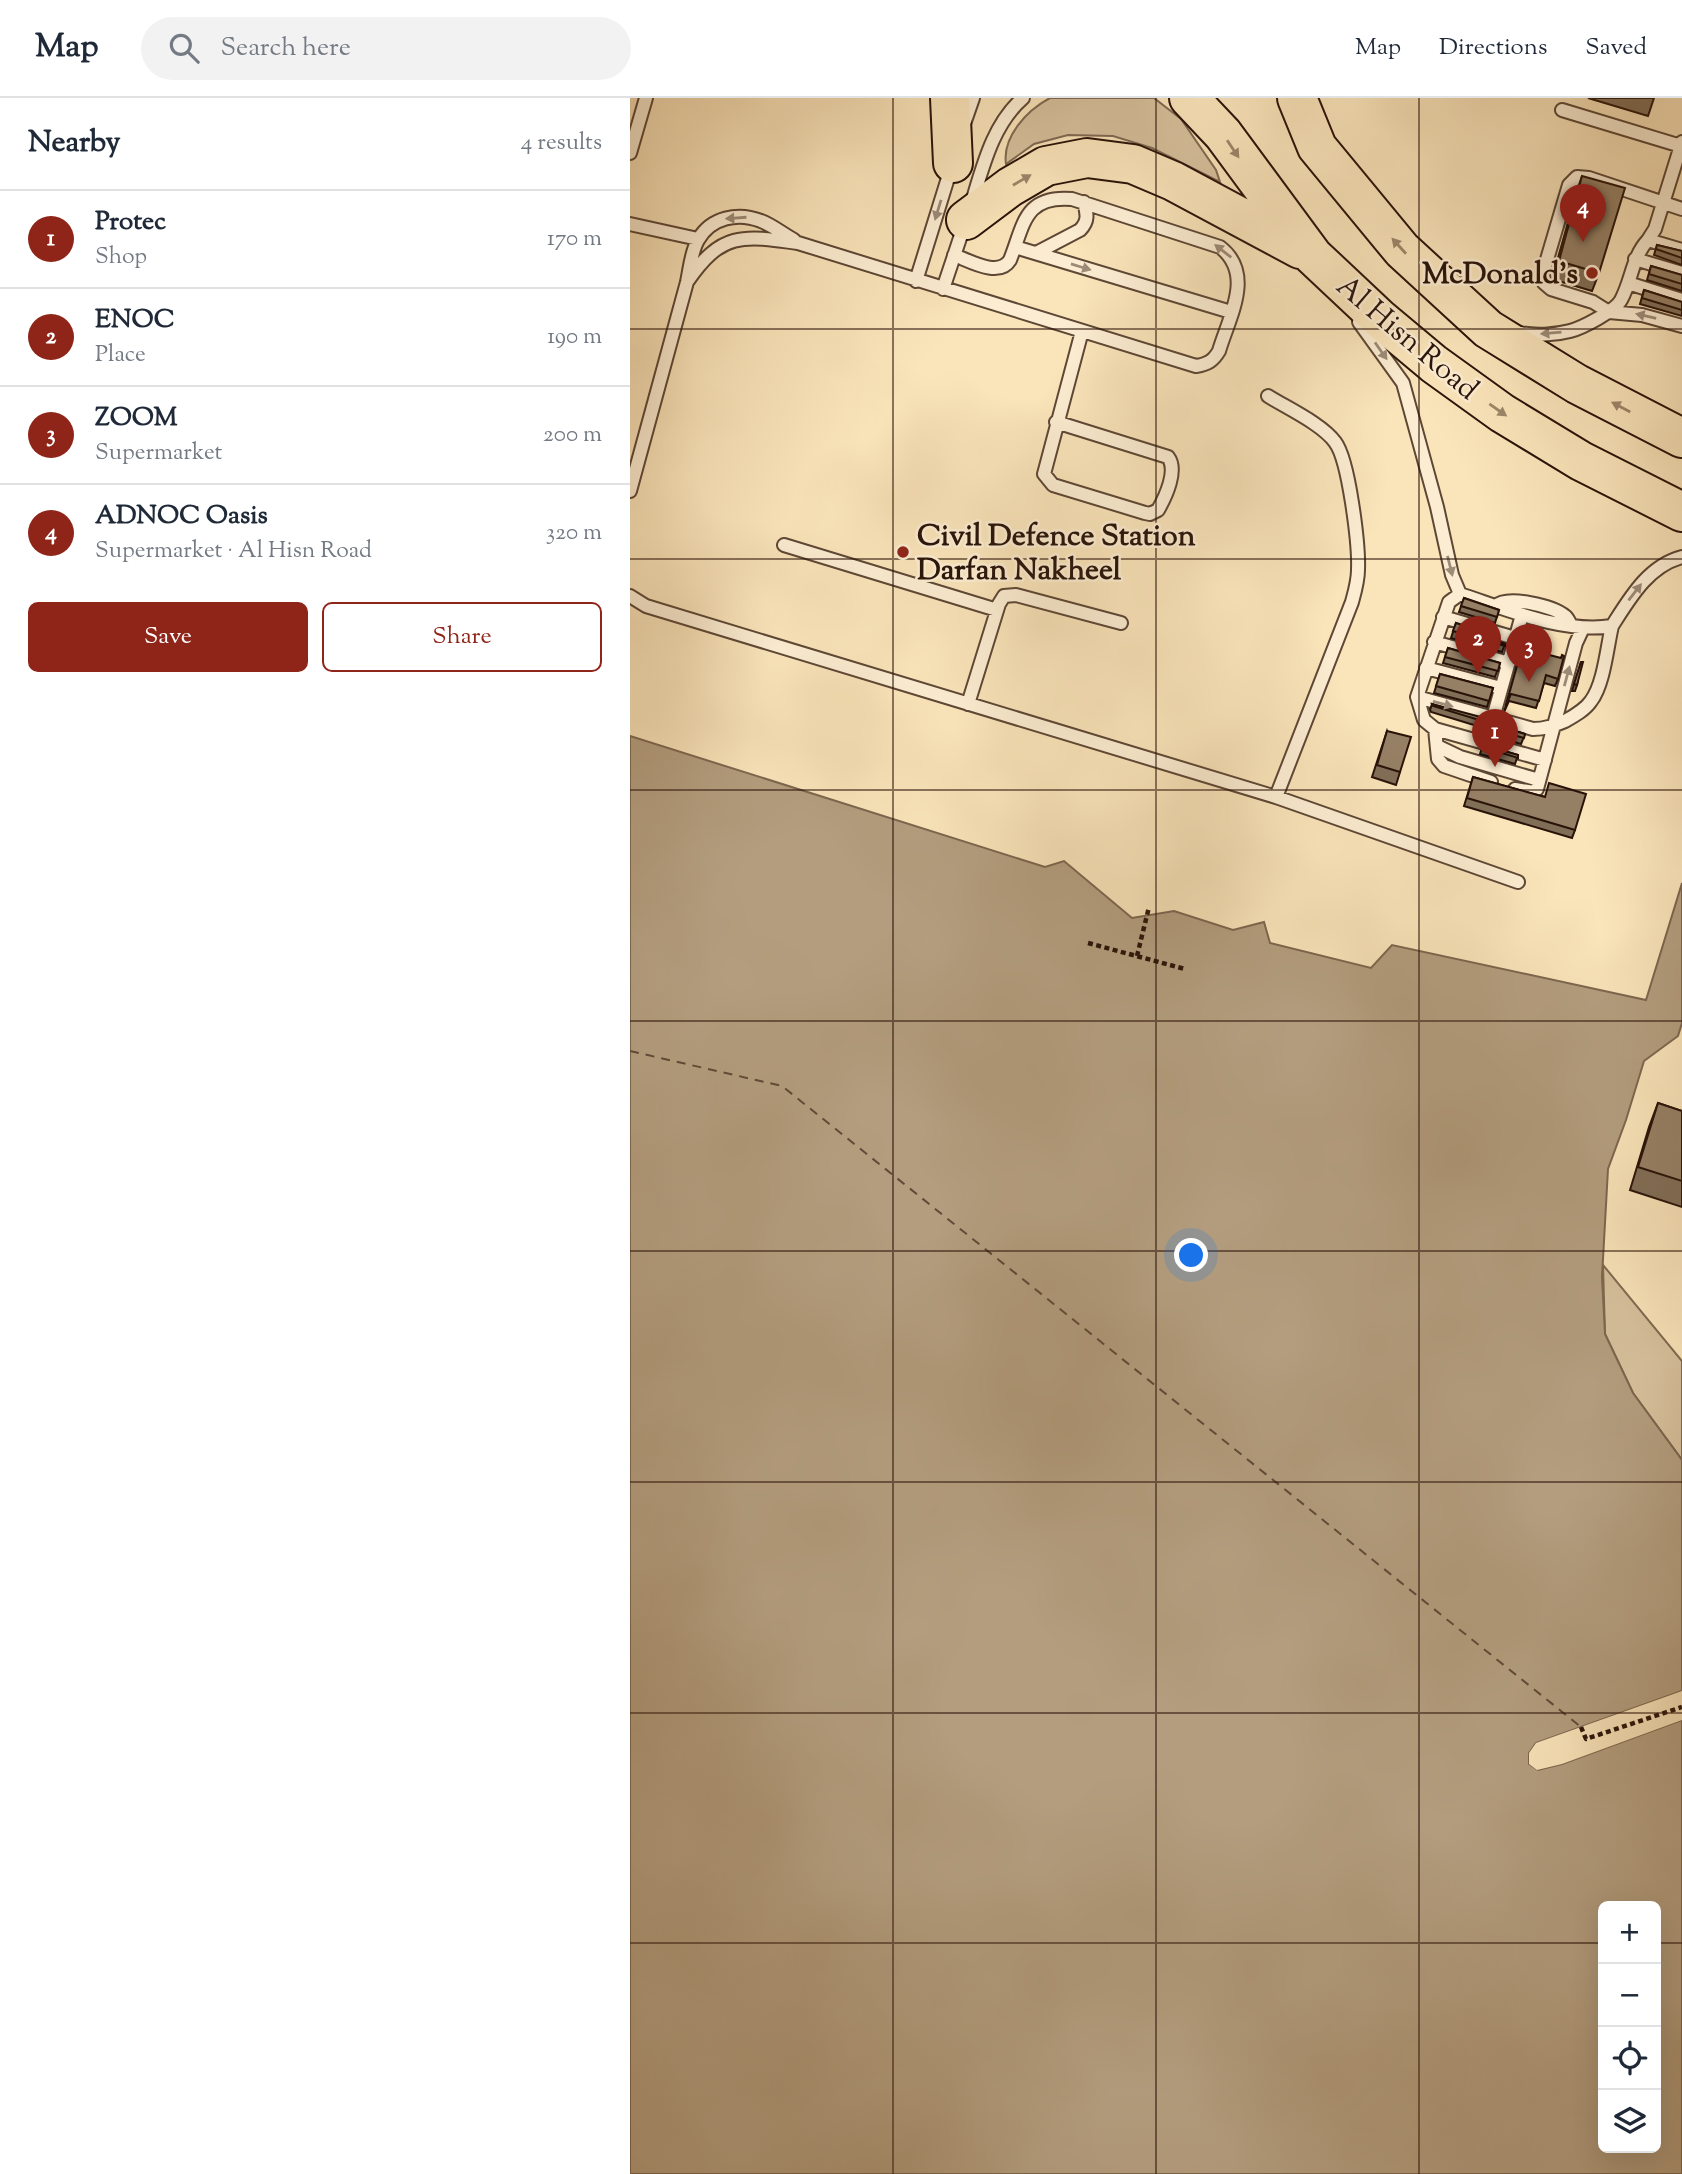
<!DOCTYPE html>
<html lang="en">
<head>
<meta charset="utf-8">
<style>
	:root { --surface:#fff; --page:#f2f2f3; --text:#1f2937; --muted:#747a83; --line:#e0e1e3; --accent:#8f2418 }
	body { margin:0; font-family:"Sorts Mill Goudy",serif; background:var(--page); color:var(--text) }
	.controls { position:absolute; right:21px; bottom:21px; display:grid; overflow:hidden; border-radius:10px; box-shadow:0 7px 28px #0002 }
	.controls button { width:63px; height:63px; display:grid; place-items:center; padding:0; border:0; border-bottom:2px solid var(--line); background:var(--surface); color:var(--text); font:35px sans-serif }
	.you { position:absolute; left:562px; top:1158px; width:24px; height:24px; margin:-18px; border:5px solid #fff; border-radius:50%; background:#1a73e8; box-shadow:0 0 0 10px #1a73e833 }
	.badge { display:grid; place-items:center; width:46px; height:46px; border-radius:50%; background:var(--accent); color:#fff; font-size:23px; font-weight:700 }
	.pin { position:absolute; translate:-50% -58px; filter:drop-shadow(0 2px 4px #0008) }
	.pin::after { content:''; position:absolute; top:37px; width:24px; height:21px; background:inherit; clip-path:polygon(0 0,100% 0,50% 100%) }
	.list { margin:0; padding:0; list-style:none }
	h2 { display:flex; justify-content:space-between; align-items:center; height:91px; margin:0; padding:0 28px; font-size:30px }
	h2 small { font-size:23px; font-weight:400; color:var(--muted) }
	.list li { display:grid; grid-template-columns:46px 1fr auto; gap:21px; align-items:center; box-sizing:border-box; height:98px; padding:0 28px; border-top:2px solid var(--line) }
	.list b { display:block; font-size:26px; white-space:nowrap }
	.list p { margin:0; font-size:23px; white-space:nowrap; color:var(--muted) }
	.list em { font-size:23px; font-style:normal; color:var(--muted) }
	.actions { display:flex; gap:14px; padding:21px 28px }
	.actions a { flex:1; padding:16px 0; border:2px solid var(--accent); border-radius:10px; text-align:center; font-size:24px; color:var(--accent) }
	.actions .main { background:var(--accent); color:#fff }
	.icon { flex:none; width:38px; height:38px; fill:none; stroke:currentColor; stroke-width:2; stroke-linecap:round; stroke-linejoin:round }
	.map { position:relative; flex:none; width:1052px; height:2076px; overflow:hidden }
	header { display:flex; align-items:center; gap:42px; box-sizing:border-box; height:98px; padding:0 35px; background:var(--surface); border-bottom:2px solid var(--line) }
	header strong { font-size:33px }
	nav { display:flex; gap:38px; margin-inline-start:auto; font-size:24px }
	.search { width:490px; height:63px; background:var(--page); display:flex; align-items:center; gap:18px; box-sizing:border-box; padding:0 24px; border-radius:38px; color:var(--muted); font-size:26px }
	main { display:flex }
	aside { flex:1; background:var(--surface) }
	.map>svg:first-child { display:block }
	.green { fill:#d6c09c; stroke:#806a52; stroke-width:2 }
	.water { fill:#b39d7e; stroke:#7c664f; stroke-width:2; fill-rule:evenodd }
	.pier { fill:#fae4ba }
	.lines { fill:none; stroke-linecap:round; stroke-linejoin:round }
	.ferry { stroke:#604a38; stroke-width:2; stroke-dasharray:9 7; stroke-linecap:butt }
	.service-casing { stroke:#5d4735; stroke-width:16 }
	.primary-casing { stroke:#291309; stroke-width:42 }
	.path { stroke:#291309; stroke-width:4.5; stroke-dasharray:5 3.5; stroke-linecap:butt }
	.service { stroke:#fcedd2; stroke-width:12 }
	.primary { stroke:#fae4ba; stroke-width:38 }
	.wall { fill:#816e57; stroke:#291309; stroke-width:2 }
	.building { fill:#968065; stroke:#291309; stroke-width:2 }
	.oneway { fill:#9c866a }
	.oneway2 { fill:#9d8b78 }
	.grid { fill:none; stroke:#291309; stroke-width:2; stroke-opacity:0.55 }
	.poi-dot { fill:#8f2418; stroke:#fcedd2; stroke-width:2.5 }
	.labels { text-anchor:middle; stroke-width:5; stroke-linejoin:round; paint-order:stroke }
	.poi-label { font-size:30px; font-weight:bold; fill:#291309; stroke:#fcedd2; text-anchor:end }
	.street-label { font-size:30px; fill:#291309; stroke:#fcedd2 }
</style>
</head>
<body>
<header>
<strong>Map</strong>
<div class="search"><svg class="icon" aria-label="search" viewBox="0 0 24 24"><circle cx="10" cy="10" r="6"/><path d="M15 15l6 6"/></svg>Search here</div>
<nav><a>Map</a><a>Directions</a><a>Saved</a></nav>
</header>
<main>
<aside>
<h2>Nearby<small>4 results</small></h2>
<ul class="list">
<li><span class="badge">1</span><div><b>Protec</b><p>Shop</p></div><em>170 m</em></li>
<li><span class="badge">2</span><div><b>ENOC</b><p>Place</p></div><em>190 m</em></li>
<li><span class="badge">3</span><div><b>ZOOM</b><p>Supermarket</p></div><em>200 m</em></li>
<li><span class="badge">4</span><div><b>ADNOC Oasis</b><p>Supermarket · Al Hisn Road</p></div><em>320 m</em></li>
</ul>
<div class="actions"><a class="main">Save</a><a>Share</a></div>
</aside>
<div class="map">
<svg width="1052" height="2076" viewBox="0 0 1052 2076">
	<rect width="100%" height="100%" fill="#fae4ba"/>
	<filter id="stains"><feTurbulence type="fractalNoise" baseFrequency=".00286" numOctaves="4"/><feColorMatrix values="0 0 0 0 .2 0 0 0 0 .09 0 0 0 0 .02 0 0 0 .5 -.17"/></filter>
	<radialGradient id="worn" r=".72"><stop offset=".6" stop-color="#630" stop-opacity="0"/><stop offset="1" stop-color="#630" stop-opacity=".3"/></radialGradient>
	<path class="green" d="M 420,0 L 524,0 L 551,21 L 586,72 L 590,84 L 522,50 L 483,38 L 438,37 L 404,46 L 376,66 C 372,39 397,12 420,0 Z
		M 973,1167 L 1052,1263 L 1052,1362 L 1003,1295 L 975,1236 Z"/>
	<path class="water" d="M 0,638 L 415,769 L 434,763 L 502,820 L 544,813 L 603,832 L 634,824 L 640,845 L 741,870 L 762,847 L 1016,902 L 1052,785 L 1052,925 L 1048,938 L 1014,963 L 996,1022 L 978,1071 L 972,1179 L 975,1236 L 1003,1295 L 1052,1362 L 1052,1593 L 906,1645 L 899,1655 L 899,1666 L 908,1672 L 932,1666 L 1052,1622 L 1052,2076 L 0,2076 ZM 973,1808 L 1026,1808 L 1026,2050 L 973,2050 Z"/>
	<path class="pier" d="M 1052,1593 L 1052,1597 L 908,1648 L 902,1656 L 902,1664 L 908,1668 L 931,1662 L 1052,1618 L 1052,1622 L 932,1666 L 907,1672 L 899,1666 L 899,1655 L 906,1645 Z"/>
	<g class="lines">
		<path class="ferry" d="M 0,953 L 152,988 L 951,1629"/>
		<defs>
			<path id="service" d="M 932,12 L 1051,48
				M 335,23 L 343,0
				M 0,55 L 16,0
				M 342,104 C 353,68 363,26 393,0
				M 1052,111 L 959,80 L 947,79 L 939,87 L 913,175 L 914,185 L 921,191 L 963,204 L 979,214 L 1012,217 L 1052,228
				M 0,126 L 68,141
				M 1018,142 L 1025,131 L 1052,44
				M 385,149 L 601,214
				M 406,155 L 450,132 C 459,123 457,116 454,104
				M 1005,161 L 1052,175
				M 286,183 L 322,67
				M 57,184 C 91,134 112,137 168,145 L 566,268 C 578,266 583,263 589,253 C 599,219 625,176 590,149 L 442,101 C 394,97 394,127 380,162 C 369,180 340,163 324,157
				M 998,185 L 1052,202
				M 313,191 L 335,125
				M 729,224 L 773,285 L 807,409 L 822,477 L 830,496 C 876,511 934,536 982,528 C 1000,500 1018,468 1052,459
				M 890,235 C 905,238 925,237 940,233 C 952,230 985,213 991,202 C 1002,182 1002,159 1018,142 L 1052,152
				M 638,298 C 657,310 692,326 705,344 C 719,362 729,447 728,472 C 728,483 725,493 722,504 L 646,699
				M 426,324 L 538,359 C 548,372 536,398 528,412 L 520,416 L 515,415 L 423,387 L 414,376 L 452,233
				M 0,393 L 57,184 C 60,170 61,154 68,142 C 81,119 108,114 131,123 C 142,127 153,136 164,142
				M 154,447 L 367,512
				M 830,496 L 819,504 L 787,599 L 903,631 C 915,631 923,628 935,623 C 944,618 955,612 961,603 C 974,586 977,549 982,528
				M 0,498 L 16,508 L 646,699 L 888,784
				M 866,508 C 877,497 923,508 935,518 C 938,520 939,524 941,527
				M 813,519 L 885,540
				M 804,544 L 879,565
				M 796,570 L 871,590
				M 787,599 L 794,622 L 805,631 L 808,661 L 814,668 L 861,684
				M 338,606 L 369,506 L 374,498 L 386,497 L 491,525
				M 863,620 L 892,517
				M 805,631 L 915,662
				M 807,648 L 830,659 L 909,682
				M 885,691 L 904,694 L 907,691 L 946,545 L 953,530"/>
			<path id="primary" d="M 320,0 L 323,65
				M 559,0 L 593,36 L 683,158 L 749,220 L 804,266 L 872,315 L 951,363 L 1052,414
				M 667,0 L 687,49 L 772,152 L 858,231 L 947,286 L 1052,340
				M 336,122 L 380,89 L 416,68 L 457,60 L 503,66 L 543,83 L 670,151"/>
		</defs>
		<use href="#service" class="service-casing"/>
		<use href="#primary" class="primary-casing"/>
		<path class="path" d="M 458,845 L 555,871
			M 507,858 L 519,809
			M 951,1629 L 956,1641 L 1052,1609"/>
		<use href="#service" class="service"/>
		<use href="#primary" class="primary"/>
	</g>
	<path class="wall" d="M 958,0 L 1024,0 L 1018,18 Z
		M 952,78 L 969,175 L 962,193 L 922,181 L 946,96 Z
		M 1027,147 L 1052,153 L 1052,167 L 1024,157 Z
		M 1021,168 L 1052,177 L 1052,193 L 1017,182 Z
		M 1014,192 L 1052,204 L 1052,218 L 1010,206 Z
		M 834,500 L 869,512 L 865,525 L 829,514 Z
		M 826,525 L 860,541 L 875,546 L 872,554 L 821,540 Z
		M 818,550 L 870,565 L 865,579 L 813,565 Z
		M 892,550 L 928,581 L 925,588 L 914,585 L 906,610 L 879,603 L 874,614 Z
		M 951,564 L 947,587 L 945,593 L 942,593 Z
		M 810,576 L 863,590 L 857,609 L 804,595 Z
		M 802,606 L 895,636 L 891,646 L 856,636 L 857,631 L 801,614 L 800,612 Z
		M 757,633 L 770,674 L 766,687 L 742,679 Z
		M 853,647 L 888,657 L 885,666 L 850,656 Z
		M 843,679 L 915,699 L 945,732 L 942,740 L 834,708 Z
		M 1028,1005 L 1052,1013 L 1052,1109 L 1000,1092 L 1019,1029 Z"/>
	<path class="building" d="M 952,78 L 995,90 L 969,175 L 929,163 Z
		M 1027,147 L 1052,153 L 1052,160 L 1026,151 Z
		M 1021,168 L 1052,177 L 1052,186 L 1019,176 Z
		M 1014,192 L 1052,204 L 1052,212 L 1012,200 Z
		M 834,500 L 869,512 L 867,519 L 831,508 Z
		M 826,525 L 862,536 L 860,541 L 875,546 L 875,548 L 823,533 Z
		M 818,550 L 870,565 L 868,573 L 815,559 Z
		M 892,550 L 931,560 L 932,557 L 934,558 L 928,581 L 916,577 L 909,603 L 881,596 L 876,607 Z
		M 951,564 L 953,564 L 947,587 L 944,586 Z
		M 810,576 L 863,590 L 859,603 L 806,588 Z
		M 802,606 L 873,625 L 872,629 L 803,608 Z
		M 859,625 L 895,636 L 894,640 L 858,630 Z
		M 757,633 L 781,639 L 770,674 L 747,667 Z
		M 853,647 L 888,657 L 888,660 L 852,649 Z
		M 843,679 L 915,699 L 919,685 L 956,696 L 945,732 L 837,700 Z
		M 1028,1005 L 1052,1013 L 1052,1083 L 1008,1069 Z"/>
	<defs><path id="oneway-solid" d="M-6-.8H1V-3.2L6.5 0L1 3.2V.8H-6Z" transform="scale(1.75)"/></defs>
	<g class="oneway">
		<use href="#oneway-solid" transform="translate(603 51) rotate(56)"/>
		<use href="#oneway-solid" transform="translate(392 82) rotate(-30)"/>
		<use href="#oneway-solid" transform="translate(769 148) rotate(-132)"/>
		<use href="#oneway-solid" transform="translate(991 309) rotate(-152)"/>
		<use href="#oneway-solid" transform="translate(868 312) rotate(35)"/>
	</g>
	<g class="oneway2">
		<use href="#oneway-solid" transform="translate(308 112) rotate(107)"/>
		<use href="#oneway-solid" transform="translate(106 120) rotate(176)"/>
		<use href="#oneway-solid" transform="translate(593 153) rotate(-142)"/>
		<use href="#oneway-solid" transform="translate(451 169) rotate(17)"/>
		<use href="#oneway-solid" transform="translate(1016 218) rotate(-167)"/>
		<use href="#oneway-solid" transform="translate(921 235) rotate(175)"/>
		<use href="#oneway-solid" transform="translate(751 253) rotate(55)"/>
		<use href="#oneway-solid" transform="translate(820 468) rotate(76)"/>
		<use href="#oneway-solid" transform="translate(1005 494) rotate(-52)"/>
		<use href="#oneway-solid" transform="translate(937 578) rotate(-75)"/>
		<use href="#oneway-solid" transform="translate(813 606) rotate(15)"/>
	</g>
	<path class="grid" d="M 263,0 L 263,2076M 526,0 L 526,2076M 789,0 L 789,2076M 0,231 L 1052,231M 0,461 L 1052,461M 0,692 L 1052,692M 0,923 L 1052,923M 0,1153 L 1052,1153M 0,1384 L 1052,1384M 0,1615 L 1052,1615M 0,1845 L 973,1845M 1026,1845 L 1052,1845"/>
	<g class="poi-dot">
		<circle cx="962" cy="175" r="7"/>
		<circle cx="273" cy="454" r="7"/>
	</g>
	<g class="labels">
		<g class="poi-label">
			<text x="948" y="185">McDonald's</text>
			<text x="287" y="447" text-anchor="start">Civil Defence Station<tspan x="287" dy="34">Darfan Nakheel</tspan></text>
		</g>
		<g class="street-label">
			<text transform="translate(778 239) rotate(40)" y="10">Al Hisn Road</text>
		</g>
	</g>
	<rect width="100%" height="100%" filter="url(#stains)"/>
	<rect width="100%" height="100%" fill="url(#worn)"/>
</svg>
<div class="controls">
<button>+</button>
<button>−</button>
<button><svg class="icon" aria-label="locate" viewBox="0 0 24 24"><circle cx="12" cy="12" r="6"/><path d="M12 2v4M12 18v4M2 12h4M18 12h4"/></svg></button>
<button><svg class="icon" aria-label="layers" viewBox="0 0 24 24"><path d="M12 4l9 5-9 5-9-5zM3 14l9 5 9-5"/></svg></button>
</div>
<div class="you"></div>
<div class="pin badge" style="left:865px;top:669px">1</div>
<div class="pin badge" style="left:848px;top:576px">2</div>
<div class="pin badge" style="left:899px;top:584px">3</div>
<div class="pin badge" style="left:953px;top:144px">4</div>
</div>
</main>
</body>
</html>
